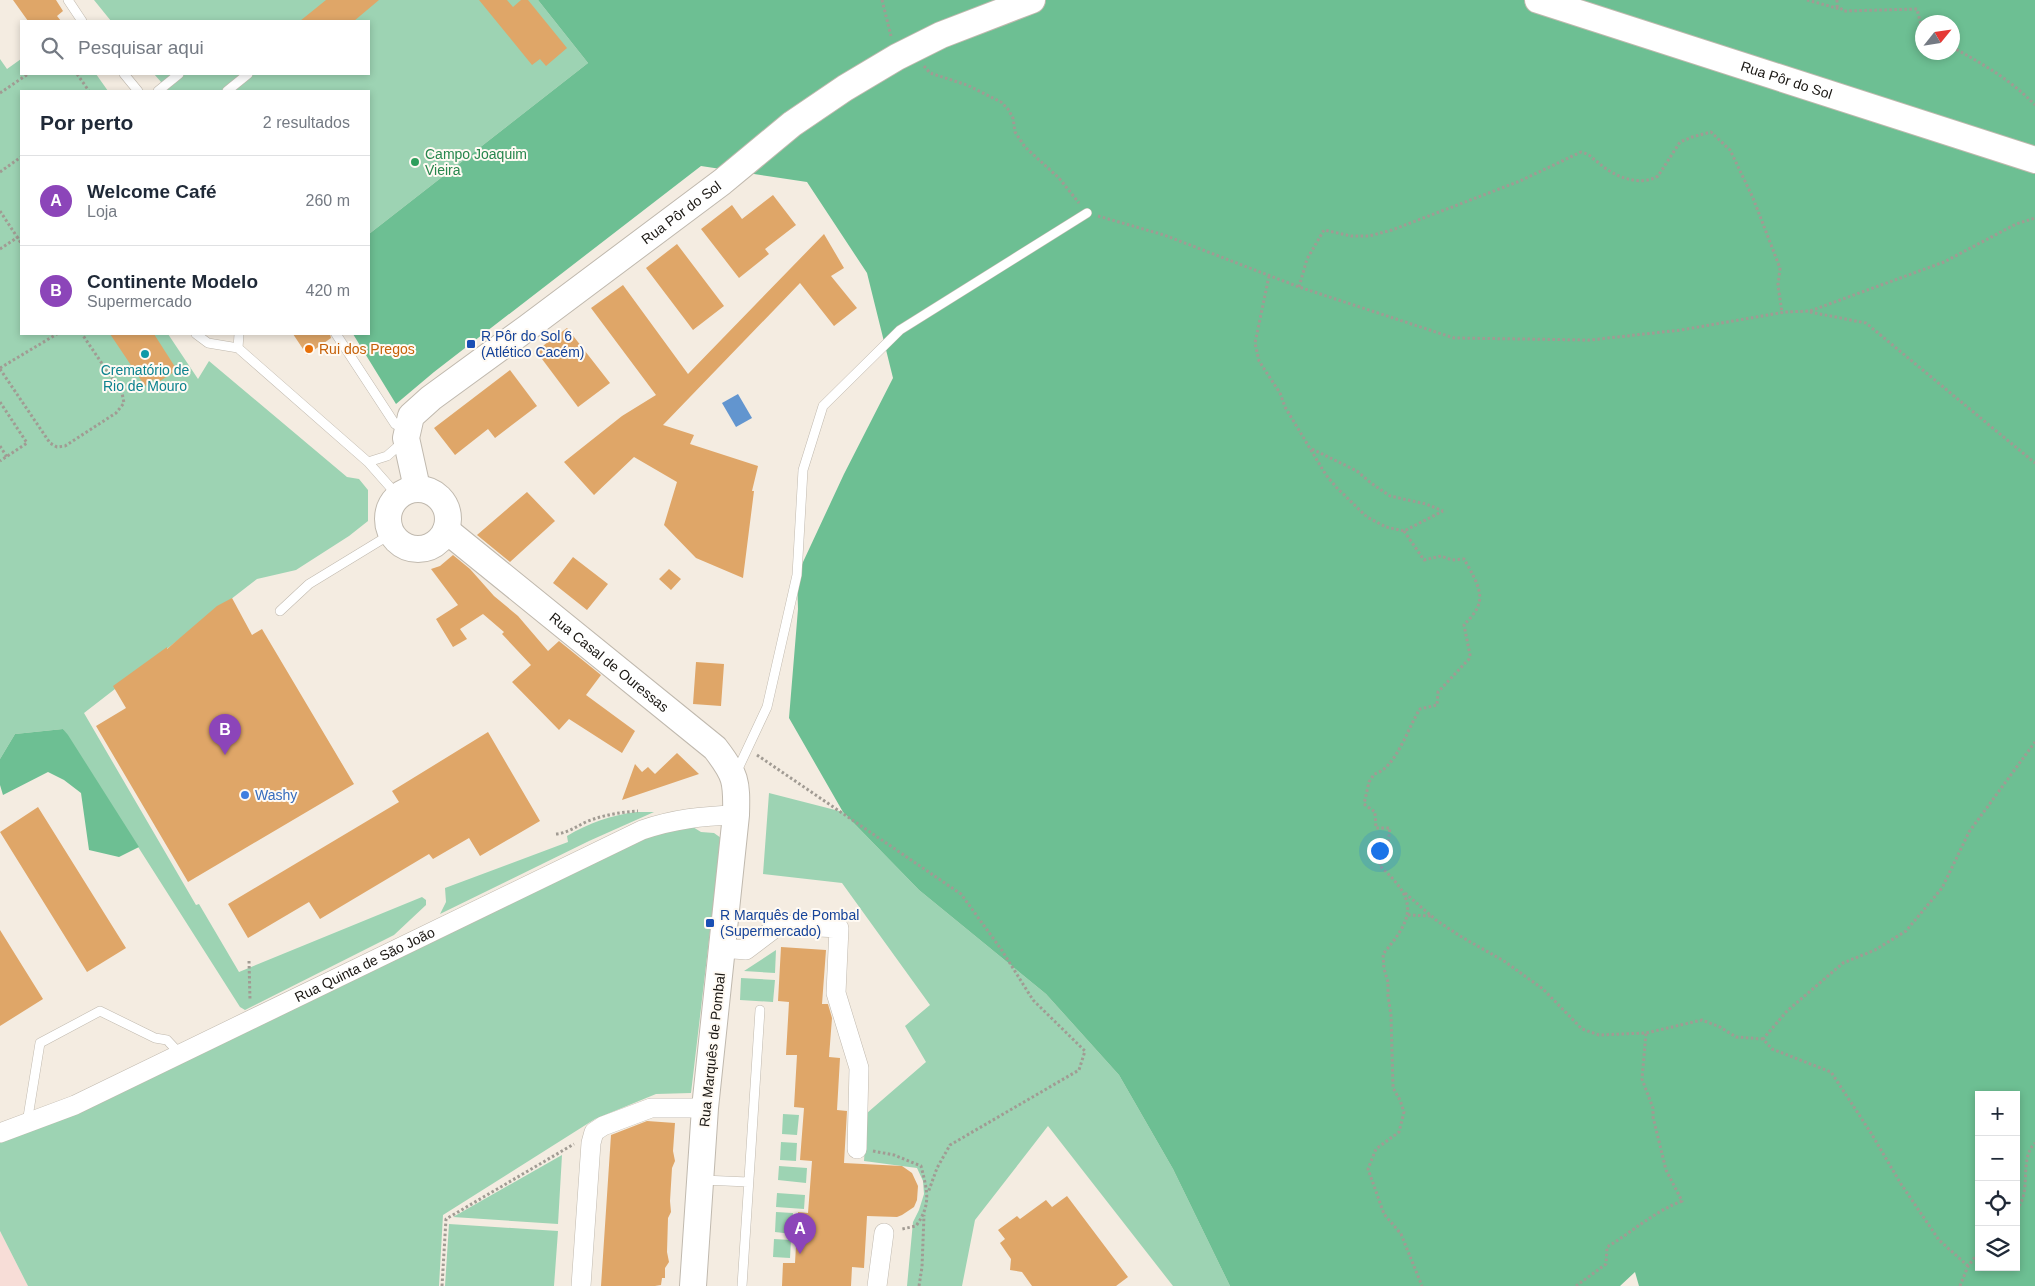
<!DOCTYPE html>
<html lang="pt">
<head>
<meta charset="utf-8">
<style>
	:root { --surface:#fff; --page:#f2f2f3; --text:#1f2937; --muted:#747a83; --line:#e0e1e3; --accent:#8c45b9 }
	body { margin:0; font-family:Arial,sans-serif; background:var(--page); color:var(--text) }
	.controls { position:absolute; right:15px; bottom:15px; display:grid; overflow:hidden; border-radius:0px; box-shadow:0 2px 8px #0003 }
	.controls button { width:45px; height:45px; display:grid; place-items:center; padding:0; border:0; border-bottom:1px solid var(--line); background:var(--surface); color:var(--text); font:25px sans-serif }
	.compass { position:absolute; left:1915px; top:15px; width:45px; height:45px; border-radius:50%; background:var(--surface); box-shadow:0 2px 8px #0003; rotate:60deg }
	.you { position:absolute; left:1379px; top:850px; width:18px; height:18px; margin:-12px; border:4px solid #fff; border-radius:50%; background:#1a73e8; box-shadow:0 0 0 8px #1a73e833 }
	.badge { display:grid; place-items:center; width:32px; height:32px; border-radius:50%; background:var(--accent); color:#fff; font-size:16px; font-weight:700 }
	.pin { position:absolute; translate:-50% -41px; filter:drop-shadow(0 1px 2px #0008) }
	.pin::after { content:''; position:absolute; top:26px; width:18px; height:15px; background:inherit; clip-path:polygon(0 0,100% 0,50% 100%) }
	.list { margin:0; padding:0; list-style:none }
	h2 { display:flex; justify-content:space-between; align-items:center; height:65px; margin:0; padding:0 20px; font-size:21px }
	h2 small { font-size:16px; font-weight:400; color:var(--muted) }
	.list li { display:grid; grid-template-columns:32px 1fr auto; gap:15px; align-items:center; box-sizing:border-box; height:90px; padding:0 20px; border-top:1px solid var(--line) }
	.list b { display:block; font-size:19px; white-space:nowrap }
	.list p { margin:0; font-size:16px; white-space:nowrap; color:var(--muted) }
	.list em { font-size:16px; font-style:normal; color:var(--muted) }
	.icon { flex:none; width:28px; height:28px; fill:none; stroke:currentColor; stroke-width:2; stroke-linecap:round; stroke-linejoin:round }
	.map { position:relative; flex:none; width:2035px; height:1286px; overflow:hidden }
	.search { position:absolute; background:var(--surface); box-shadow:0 2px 8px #0003; left:20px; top:20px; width:350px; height:55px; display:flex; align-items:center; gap:12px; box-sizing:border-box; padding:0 18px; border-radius:0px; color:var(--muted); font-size:19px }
	.panel { position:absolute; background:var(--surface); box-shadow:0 2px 8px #0003; left:20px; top:90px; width:350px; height:245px; border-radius:0px }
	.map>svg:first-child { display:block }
	.education { fill:#f7ddd7 }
	.green { fill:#9dd3b3 }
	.forest { fill:#6dbf93; fill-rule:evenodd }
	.water { fill:#6295cf }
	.building { fill:#dfa668 }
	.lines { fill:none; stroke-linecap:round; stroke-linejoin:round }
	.lane-casing { stroke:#c0b9ae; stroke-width:10 }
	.street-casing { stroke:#c0b9ae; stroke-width:20 }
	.secondary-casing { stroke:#c0b9ae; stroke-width:28 }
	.path { stroke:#a19b93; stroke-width:3; stroke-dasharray:2.5 2.5; stroke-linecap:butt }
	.lane { stroke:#fff; stroke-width:9 }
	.street { stroke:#fff; stroke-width:19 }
	.secondary { stroke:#fff; stroke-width:26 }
	.leisure-dot { fill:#2e9e5b; stroke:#fffaf3; stroke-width:2 }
	.transit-dot { fill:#1a4fb4; stroke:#fffaf3; stroke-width:2 }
	.food-dot { fill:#e8710a; stroke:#fffaf3; stroke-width:2 }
	.culture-dot { fill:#0f9aa8; stroke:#fffaf3; stroke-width:2 }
	.shop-dot { fill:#3f7fe0; stroke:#fffaf3; stroke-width:2 }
	.labels { text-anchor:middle; stroke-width:4; stroke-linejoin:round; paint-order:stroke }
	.street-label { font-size:14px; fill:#191612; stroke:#fffaf3 }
	.leisure-label { font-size:14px; fill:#27864d; stroke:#fffaf3; text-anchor:start }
	.transit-label { font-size:14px; fill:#164399; stroke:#fffaf3; text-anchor:start }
	.food-label { font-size:14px; fill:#c56008; stroke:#fffaf3; text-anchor:start }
	.culture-label { font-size:14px; fill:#0d838f; stroke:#fffaf3 }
	.shop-label { font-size:14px; fill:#366cbe; stroke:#fffaf3; text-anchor:start }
</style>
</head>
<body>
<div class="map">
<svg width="2035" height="1286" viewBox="0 0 2035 1286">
	<rect width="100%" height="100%" fill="#f4ece1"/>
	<path class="education" d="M 0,1231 L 28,1286 L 0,1286 Z"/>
	<path class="green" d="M 94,0 L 538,0 L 588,63 L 369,234 L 369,91 L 169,91 L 154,74 L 369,74 L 369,21 L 111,21 Z
		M 0,59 L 7,69 L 21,59 L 21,74 L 96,74 L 108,91 L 21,91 L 21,334 L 168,334 L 198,379 L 209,361 L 347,477 L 359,479 L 368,490 L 368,521 L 349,536 L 296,570 L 257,579 L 84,713 L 196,905 L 199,904 L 239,972 L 422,897 L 426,900 L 426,905 L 394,935 L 245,1010 L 240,1007 L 63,729 L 15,734 L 0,759 Z
		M 769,793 L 843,812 L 919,890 L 1046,994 L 1119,1075 L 1173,1169 L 1230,1286 L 1173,1286 L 1048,1126 L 975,1220 L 962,1286 L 907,1286 L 913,1222 L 919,1210 L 924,1194 L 923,1181 L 917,1168 L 864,1161 L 867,1113 L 926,1062 L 905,1026 L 930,1005 L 842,883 L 763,874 Z
		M 637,812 L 654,812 L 589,841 L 440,914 L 446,902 L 445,888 L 568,842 L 567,836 C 589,823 611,815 637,812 Z
		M 688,824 L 701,832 L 714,833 L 721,838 L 691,1093 L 656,1094 L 595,1119 L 443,1215 L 439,1286 L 28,1286 L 0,1231 L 0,1139 L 655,832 Z
		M 776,950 L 775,973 L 744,971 Z
		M 741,978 L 775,980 L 773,1002 L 740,1000 Z
		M 783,1114 L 799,1115 L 797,1135 L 782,1134 Z
		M 781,1142 L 797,1143 L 796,1161 L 780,1160 Z
		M 562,1155 L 558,1224 L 453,1217 Z
		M 779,1166 L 807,1168 L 806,1183 L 778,1180 Z
		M 777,1193 L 805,1195 L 804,1209 L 776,1207 Z
		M 776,1212 L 793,1213 L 792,1234 L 775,1232 Z
		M 449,1224 L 558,1231 L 554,1286 L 445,1286 Z
		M 774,1239 L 791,1240 L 790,1258 L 773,1257 Z"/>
	<path class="forest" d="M 538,0 L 2035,0 L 2035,1286 L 1639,1286 L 1635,1272 L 1620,1286 L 1230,1286 L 1173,1169 L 1119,1075 L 1046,994 L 919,890 L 843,812 L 789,718 L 798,609 L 797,575 L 844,474 L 893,378 L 867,273 L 807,182 L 701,166 L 434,372 L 396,404 L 353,334 L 369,334 L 369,234 L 588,63 ZM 1922,22 L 1952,22 L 1952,52 L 1922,52 ZM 1979,1095 L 2016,1095 L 2016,1267 L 1979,1267 Z
		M 63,729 L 68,735 L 139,847 L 119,857 L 89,850 L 81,793 L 64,780 L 48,772 L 3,795 L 0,785 L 0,759 L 15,734 Z"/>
	<path class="water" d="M 738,394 L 752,418 L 736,427 L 722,403 Z"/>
	<path class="building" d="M 13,0 L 56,0 L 63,11 L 57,16 L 61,21 L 28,21 Z
		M 326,0 L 379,0 L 354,21 L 300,21 Z
		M 479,0 L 507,0 L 513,7 L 521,0 L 528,0 L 567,48 L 546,66 L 540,59 L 532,65 Z
		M 773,195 L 796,225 L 765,249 L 769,254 L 739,278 L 701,229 L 732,205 L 742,219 Z
		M 824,234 L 844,268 L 831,276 L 857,308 L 834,326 L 800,283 L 663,425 L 694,435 L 690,444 L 758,466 L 752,491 L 754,491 L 743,578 L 696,558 L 664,525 L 677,482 L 634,457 L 594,495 L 564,462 L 622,416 L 656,395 L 591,308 L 623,285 L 688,374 Z
		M 677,244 L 724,306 L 693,330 L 646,268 Z
		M 567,328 L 610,383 L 578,407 L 536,351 Z
		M 110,334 L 154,334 L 177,370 L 157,383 L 154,379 L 145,386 Z
		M 293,334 L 330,334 L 331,338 L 307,355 Z
		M 510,370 L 537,406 L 495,438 L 488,429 L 455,455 L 434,428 Z
		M 527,492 L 555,521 L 510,562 L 477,535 Z
		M 453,555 L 470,569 L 494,596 L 518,616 L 548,651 L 559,641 L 601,675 L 586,695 L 635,731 L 622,753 L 569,719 L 559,730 L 512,682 L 531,665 L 502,634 L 504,632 L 483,614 L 460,629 L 467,639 L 453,647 L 436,619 L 458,605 L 431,569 L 440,566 Z
		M 573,557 L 608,584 L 587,610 L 553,583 Z
		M 669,569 L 681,579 L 671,590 L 659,579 Z
		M 232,598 L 252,635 L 262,629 L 354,784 L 188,882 L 96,726 L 126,708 L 113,686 L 167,647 L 167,649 L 217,606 Z
		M 696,662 L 724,664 L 721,706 L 693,704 Z
		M 488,732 L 540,821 L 480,856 L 469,838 L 433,859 L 429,854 L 320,919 L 309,902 L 248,938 L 228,904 L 399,802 L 392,791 Z
		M 677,753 L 699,774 L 622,800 L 635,764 L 642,772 L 648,767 L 655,774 Z
		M 38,807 L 126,948 L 87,972 L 0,832 Z
		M 0,930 L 43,999 L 0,1026 Z
		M 781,947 L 826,950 L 822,1004 L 828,1004 L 832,1018 L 829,1057 L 840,1058 L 837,1110 L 847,1111 L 844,1163 L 902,1166 L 912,1173 L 918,1186 L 917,1200 L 914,1207 L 902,1215 L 897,1217 L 867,1216 L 864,1268 L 852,1267 L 851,1286 L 782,1286 L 783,1263 L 795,1263 L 798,1212 L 808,1213 L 812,1161 L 800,1160 L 804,1108 L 794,1107 L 797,1055 L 786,1055 L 789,1002 L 778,1001 Z
		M 647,1121 L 675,1123 L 673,1151 L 675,1161 L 672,1168 L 670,1201 L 671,1212 L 668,1218 L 667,1252 L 669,1262 L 665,1268 L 665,1278 L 662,1278 L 661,1285 L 655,1286 L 601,1286 L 611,1135 Z
		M 1067,1196 L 1128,1277 L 1116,1286 L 1032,1286 L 1022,1272 L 1010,1270 L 1011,1259 L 1000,1243 L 1005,1239 L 998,1230 L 1017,1216 L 1020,1219 L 1046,1200 L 1052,1207 Z"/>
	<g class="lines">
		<defs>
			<path id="lane" d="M 68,0 L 82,21
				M 124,74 L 138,91
				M 158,91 L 179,74
				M 227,91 L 248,74
				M 196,334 L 208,343 L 238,348 L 368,462 L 398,496
				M 336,334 L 395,424 L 406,430
				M 238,348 L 239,334
				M 368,462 L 387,456 L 403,442
				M 280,611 L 309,584 L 391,534
				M 736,773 L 767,707 L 797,575 L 803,470 L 823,406 L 900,330 L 1087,213
				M 27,1123 L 40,1043 L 100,1011 L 155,1038 L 167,1040 L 181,1055
				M 703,1180 L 748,1182
				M 742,1286 L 760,1010"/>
			<g id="street">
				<path d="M 722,948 L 746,950 L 779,925 L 839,928 L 836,993 L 859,1068 L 857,1149"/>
				<path id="s1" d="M 0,1133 L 75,1105 L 642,830 C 674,819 702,816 736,815"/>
				<path d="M 581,1286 L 591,1143 L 594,1132 L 603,1126 L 651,1108 L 705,1108"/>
				<path d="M 877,1286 L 884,1233"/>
			</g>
			<g id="secondary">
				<path id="s2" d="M 1538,0 L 2035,160"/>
				<path id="s3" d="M 417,488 L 406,438 L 411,416 L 431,398 L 527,328 L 722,182 L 792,124 L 845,88 L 897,57 L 941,35 L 1032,0"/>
				<circle cx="418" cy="519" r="30"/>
				<path id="s4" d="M 446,530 L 715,748 C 736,775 737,781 736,815 L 705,1108 L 693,1286"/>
			</g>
		</defs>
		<use href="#lane" class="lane-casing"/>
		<use href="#street" class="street-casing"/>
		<use href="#secondary" class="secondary-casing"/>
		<path class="path" d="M 882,0 L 891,36
			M 1807,0 L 1840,9
			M 1837,0 L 1837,6 L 1844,11 L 1917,9 L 1922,29
			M 1952,47 C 1983,64 2011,80 2035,105
			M 924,66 L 930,73 L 967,85 L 1001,102 L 1008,109 L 1013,118 L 1015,132 L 1025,147 L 1059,178 L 1079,203
			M 77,74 L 89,91
			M 0,93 L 28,74
			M 0,172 L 21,157
			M 0,211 L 21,243
			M 1098,216 L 1164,235 L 1299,287 L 1454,338 L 1590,340 L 1681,330 L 1785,312 L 1810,311 L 1944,262 L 2016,224 L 2035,218
			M 0,249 L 21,235
			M 1269,276 L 1255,343 L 1259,361 L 1280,393 L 1285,407 L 1326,475 L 1337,488 L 1367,517 L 1386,527 L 1404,531 L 1443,511
			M 1299,287 L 1307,259 L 1324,230 L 1351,236 L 1369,236 L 1392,230 L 1520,181 L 1581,152 C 1590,154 1593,159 1600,164 C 1615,177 1640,187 1658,176 L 1680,142 L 1692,137 L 1711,132 L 1730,150 L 1753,198 L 1780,268 L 1778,285 L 1782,313
			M 1810,312 L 1866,323 L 2035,463
			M 0,368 L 57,334
			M 0,369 L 50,443 L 57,447 L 65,446 L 116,413 L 124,403 L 122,393 L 82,334
			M 0,402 L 27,443 L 0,461
			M 0,446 L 7,457
			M 1312,449 L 1357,471 L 1371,483 L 1390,496 L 1426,504 L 1443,511
			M 1404,531 L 1424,560 L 1441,556 L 1452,560 L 1464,559 C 1470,570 1483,589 1479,603 C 1477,612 1469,619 1464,625 L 1470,655 L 1469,659 L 1438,692 L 1437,705 L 1420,709 C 1408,727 1396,769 1374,774 L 1369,782 L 1364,804 L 1375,812 L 1376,828 L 1390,828 L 1387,850 L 1379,865 C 1417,900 1416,915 1383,954 L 1384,969 L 1388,982 L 1388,996 L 1391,1015 L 1393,1088 L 1400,1100 L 1404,1112 L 1399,1132 L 1376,1149 L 1368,1169 L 1384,1214 L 1401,1234 L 1422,1286
			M 757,755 L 961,894 L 1001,949 L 1033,1000 L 1085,1051 L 1079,1070 L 950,1145 L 937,1168 L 928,1193
			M 556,834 C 568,833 577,826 588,821 C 604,815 621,812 638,811
			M 1405,893 L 1436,920 L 1460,936 L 1504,961 L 1543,989 L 1582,1029 L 1599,1035 L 1646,1033 L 1702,1020 L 1720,1027 L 1736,1037 L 1763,1039
			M 1408,915 L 1432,916
			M 249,961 L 250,1000
			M 873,1151 L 894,1155 L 921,1166 C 927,1190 932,1204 916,1226 L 902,1229
			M 2016,1210 C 2033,1192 2018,1160 2035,1143
			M 1968,1266 L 1939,1240 L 1901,1184 L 1871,1133 L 1831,1072 L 1772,1049 L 1763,1039 L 1787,1011 L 1843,963 L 1875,950 L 1906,931 L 1942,888 L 1969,832 L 2035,742
			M 442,1286 L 446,1219 L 574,1144
			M 919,1286 L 922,1267 L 924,1215
			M 1576,1286 L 1606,1264 L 1607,1247 C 1632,1232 1655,1211 1682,1201 L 1666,1170 L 1653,1117 L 1653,1108 L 1642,1079 L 1646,1033
			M 1960,1286 L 1968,1266 L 1979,1252"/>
		<use href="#lane" class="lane"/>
		<use href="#street" class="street"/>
		<use href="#secondary" class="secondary"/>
	</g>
	<circle class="leisure-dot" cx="415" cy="162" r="5"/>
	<g class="transit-dot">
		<rect x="466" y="339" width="10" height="10" rx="2.5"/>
		<rect x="705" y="918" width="10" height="10" rx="2.5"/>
	</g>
	<circle class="food-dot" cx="309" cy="349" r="5"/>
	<circle class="culture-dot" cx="145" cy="354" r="5"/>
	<circle class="shop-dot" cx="245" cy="795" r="5"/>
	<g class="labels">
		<g class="street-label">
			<text dy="5" stroke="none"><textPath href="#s2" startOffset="261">Rua Pôr do Sol</textPath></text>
			<text dy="5" stroke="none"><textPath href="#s3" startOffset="412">Rua Pôr do Sol</textPath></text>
			<text dy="5" stroke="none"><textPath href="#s4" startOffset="210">Rua Casal de Ouressas</textPath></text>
			<text dy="5" stroke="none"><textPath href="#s1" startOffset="402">Rua Quinta de São João</textPath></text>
			<text transform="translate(712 1050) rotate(-84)" y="5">Rua Marquês de Pombal</text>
		</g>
		<g class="leisure-label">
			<text x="425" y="159">Campo Joaquim<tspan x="425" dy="16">Vieira</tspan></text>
		</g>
		<g class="transit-label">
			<text x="481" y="341">R Pôr do Sol 6<tspan x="481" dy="16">(Atlético Cacém)</tspan></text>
			<text x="720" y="920">R Marquês de Pombal<tspan x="720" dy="16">(Supermercado)</tspan></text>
		</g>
		<g class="food-label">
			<text x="319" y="354">Rui dos Pregos</text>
		</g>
		<g class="culture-label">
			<text x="145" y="375">Crematório de<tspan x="145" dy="16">Rio de Mouro</tspan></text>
		</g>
		<g class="shop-label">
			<text x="255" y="800">Washy</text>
		</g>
	</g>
</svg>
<div class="controls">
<button>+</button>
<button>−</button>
<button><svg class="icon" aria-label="locate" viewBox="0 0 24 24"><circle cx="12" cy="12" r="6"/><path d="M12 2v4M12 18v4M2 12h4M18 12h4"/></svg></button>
<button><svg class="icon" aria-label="layers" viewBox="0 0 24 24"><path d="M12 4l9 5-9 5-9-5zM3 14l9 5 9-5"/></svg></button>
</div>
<svg class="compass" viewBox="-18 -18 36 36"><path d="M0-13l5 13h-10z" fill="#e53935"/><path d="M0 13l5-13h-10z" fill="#747a83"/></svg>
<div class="you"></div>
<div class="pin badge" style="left:800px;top:1254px">A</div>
<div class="pin badge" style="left:225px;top:755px">B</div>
<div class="search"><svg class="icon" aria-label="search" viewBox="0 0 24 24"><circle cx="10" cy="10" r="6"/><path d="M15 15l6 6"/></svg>Pesquisar aqui</div>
<section class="panel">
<h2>Por perto<small>2 resultados</small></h2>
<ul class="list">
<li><span class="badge">A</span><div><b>Welcome Café</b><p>Loja</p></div><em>260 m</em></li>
<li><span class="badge">B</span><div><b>Continente Modelo</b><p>Supermercado</p></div><em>420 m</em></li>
</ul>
</section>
</div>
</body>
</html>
